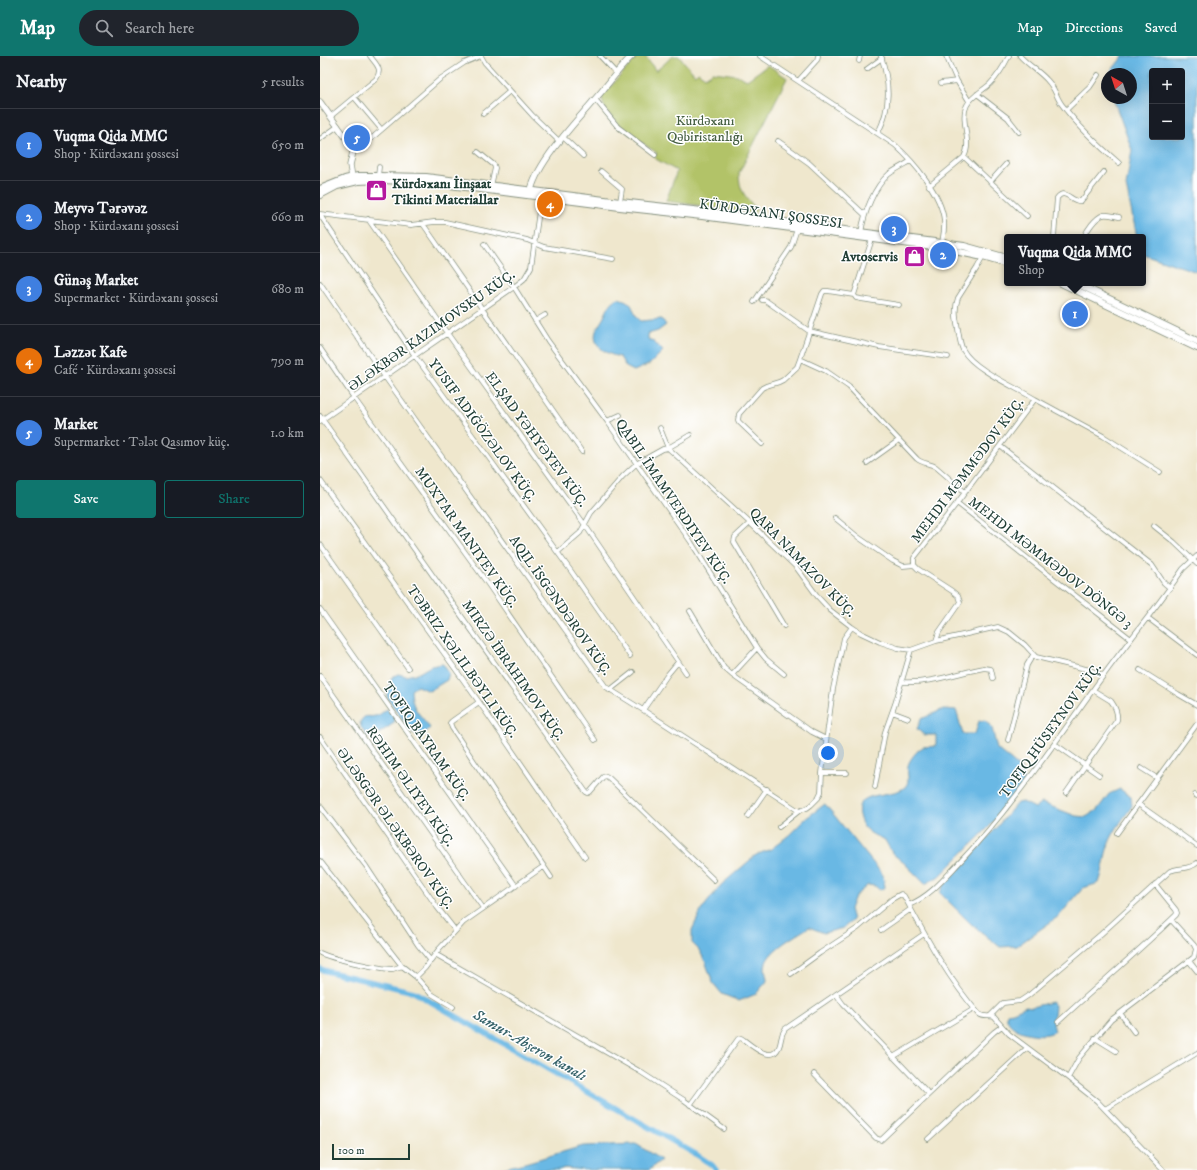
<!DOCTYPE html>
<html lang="en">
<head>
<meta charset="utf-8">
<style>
	:root { --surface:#171b24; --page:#20242c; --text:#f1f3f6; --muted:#9ea1a6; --line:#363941; --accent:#0f766e }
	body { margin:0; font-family:"IM FELL DW Pica",serif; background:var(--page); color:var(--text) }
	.controls { position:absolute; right:12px; top:12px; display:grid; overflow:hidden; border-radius:4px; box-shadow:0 4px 16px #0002 }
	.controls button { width:36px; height:36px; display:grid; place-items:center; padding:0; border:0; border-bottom:1px solid var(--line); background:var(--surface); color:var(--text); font:20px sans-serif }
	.compass { position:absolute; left:781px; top:12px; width:36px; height:36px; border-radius:50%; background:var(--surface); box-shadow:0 4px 16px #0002; rotate:321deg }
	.scale { position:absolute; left:12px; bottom:10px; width:78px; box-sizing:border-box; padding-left:4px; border:2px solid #1f3d34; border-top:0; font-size:11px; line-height:14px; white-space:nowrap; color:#1f3d34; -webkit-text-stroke:3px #fff; paint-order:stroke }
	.you { position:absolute; left:508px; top:697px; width:14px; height:14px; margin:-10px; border:3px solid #fff; border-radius:50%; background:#1a73e8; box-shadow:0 0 0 6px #1a73e833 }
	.badge { display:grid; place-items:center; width:26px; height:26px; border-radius:50%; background:var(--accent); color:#fff; font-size:13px; font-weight:700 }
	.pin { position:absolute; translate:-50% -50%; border:2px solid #fff; box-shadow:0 1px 4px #0006 }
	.popup { position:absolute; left:684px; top:178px; width:142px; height:52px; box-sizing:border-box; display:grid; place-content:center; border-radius:4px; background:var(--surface); filter:drop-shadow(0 1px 3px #0005); font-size:13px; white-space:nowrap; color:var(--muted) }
	.popup b { font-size:15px; color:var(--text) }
	.popup::after { content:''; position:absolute; left:50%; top:100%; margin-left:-8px; border:8px solid transparent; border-top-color:var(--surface) }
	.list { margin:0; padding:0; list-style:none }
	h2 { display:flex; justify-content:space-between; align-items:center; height:52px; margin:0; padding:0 16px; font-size:17px }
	h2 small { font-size:13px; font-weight:400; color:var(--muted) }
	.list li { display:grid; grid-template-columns:26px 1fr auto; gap:12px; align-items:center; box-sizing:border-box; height:72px; padding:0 16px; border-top:1px solid var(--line) }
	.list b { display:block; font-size:15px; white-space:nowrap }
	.list p { margin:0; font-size:13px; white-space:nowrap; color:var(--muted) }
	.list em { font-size:13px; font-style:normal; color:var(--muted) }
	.actions { display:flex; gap:8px; padding:12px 16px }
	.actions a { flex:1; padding:9px 0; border:1px solid var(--accent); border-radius:4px; text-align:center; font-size:14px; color:var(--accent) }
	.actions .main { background:var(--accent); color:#fff }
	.icon { flex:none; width:22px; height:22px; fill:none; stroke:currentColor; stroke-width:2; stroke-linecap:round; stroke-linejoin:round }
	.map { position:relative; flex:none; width:877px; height:1114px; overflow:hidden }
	header { display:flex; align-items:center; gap:24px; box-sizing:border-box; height:56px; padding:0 20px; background:var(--accent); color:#fff }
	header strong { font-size:19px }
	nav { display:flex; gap:22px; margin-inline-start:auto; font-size:14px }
	.search { width:280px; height:36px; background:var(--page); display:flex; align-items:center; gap:10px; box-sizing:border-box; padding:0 14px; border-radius:22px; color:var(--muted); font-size:15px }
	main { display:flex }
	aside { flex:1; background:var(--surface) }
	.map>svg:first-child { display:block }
	.green { fill:#b2c367; stroke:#68804e }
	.water { fill:#69b8e4; stroke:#447a8c; fill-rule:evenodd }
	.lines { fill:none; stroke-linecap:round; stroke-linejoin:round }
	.canal { stroke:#69b8e4; stroke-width:5.5 }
	.street-casing { stroke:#879280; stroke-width:5.5 }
	.secondary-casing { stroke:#879280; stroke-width:7 }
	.primary-casing { stroke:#879280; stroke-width:8 }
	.street { stroke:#fff; stroke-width:4 }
	.secondary { stroke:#fff; stroke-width:5.5 }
	.primary { stroke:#fff; stroke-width:6 }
	.labels { text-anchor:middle; stroke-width:3; stroke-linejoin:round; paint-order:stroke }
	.park-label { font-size:14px; fill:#445e41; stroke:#fff }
	.poi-label { font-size:14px; font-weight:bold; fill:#1f3d34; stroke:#fff; text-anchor:start }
	.street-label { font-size:14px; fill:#1f3d34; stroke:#fff }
	.water-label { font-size:15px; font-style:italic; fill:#356269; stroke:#fff }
</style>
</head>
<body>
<header>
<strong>Map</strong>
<div class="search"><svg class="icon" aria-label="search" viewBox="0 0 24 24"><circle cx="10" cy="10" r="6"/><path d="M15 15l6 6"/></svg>Search here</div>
<nav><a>Map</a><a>Directions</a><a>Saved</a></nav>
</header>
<main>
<aside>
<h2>Nearby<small>5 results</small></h2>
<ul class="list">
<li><span class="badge" style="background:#3f7fe0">1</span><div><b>Vuqma Qida MMC</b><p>Shop · Kürdəxanı şossesi</p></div><em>650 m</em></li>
<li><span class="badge" style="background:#3f7fe0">2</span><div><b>Meyvə Tərəvəz</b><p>Shop · Kürdəxanı şossesi</p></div><em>660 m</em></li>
<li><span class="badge" style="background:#3f7fe0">3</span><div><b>Günəş Market</b><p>Supermarket · Kürdəxanı şossesi</p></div><em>680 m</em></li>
<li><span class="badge" style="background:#e8710a">4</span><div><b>Ləzzət Kafe</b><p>Café · Kürdəxanı şossesi</p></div><em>790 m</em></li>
<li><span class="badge" style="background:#3f7fe0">5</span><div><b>Market</b><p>Supermarket · Tələt Qasımov küç.</p></div><em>1.0 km</em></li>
</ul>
<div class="actions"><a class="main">Save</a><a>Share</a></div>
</aside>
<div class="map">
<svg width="877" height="1114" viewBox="0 0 877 1114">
	<rect width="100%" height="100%" fill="#fff"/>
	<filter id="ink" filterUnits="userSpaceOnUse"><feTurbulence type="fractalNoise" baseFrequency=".025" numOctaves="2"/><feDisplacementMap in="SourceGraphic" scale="8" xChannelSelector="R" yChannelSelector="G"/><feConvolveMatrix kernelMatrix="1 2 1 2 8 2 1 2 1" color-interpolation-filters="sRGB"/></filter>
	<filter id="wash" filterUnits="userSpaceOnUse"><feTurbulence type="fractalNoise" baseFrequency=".012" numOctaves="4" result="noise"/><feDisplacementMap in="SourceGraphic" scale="16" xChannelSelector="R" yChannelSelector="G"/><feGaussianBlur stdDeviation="0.9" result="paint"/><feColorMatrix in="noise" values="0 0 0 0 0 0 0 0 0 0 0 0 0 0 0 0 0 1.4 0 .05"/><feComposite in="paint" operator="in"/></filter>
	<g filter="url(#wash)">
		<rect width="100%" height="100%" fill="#efe7cd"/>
		<path class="green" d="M 318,0 L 325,0 L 336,15 L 353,0 L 359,0 L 375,19 L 378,16 L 385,21 L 393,16 L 417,19 L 427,24 L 448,9 L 467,22 L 419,117 C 419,135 425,140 436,153 L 434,157 L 346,145 L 357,115 L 334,102 L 337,97 C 320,85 281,63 282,40 Z"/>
		<path class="water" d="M 803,0 L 877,0 L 877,216 L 823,198 L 823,181 L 817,181 L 806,130 L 812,94 L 793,42 L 811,42 L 811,18 L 789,18 ZM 832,15 L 862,15 L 862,81 L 832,81 Z
			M 298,242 C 318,247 309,255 321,265 L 342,263 L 346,269 L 338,275 L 328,278 L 328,283 L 333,285 L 343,295 L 330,308 L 314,315 L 306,311 L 300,301 C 289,299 271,291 276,275 C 278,271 281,266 284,261 C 287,254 291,245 298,242 Z
			M 123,608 L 129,617 L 127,624 L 109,635 L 97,630 L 91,634 C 92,655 99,656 110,672 L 105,677 L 96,679 L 90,674 L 67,641 L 67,635 L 72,621 L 78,618 L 86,620 L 99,617 L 111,610 Z
			M 67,653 L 74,661 L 74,667 L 55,680 L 48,681 L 41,671 L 40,666 C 46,657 47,662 55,660 C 59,660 64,655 67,653 Z
			M 624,653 L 636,654 L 643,678 L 655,678 L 659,665 L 665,664 L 672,672 L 677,693 L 699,711 L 704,718 L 703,728 L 669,771 L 621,819 L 605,828 L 584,807 L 572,797 L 565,784 C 554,779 544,776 540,763 C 530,732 572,743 585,731 C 591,725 586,717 588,710 C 589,704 597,694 603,691 C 607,690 612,691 616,690 L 616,679 L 604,679 L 597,673 L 601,663 Z
			M 800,733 L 811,741 L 812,750 C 804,762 794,774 789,787 C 784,800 784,814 779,827 L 763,832 L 739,860 L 697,890 L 680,891 L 650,867 L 620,837 L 623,830 L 660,791 L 697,747 L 703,746 L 715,752 L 722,747 L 756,760 L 766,761 L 777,754 L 789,738 Z
			M 505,748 L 563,819 L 565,831 L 560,834 L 555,830 L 548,829 L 535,840 L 530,853 L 533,864 L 523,872 L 504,877 L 489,871 C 476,880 445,895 445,912 C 445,916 447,921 447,925 L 436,938 L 419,945 L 402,938 L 393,927 L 385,905 L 379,894 L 372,887 L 372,874 L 382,853 L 401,829 L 436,799 L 451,793 L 469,779 L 485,763 Z
			M 731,946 L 735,949 C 735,960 731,964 735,975 C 724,984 682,976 687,957 L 693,956 L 706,950 L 712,951 Z
			M 316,1088 L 341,1104 L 329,1114 L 264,1114 L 245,1112 L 238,1114 L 175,1114 L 205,1107 L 263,1090 Z"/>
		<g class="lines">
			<path class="canal" d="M 0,913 L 10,916 L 94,936 L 377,1099 L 392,1109 L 396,1114"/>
		</g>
	</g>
	<g filter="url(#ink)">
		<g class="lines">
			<defs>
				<path id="street" d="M 161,0 L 165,7 L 213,60 L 240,86
					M 280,0 L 297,18
					M 440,0 L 575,89 C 594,106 622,139 624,165 C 625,173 623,180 622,187
					M 626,0 L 637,25 L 649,45
					M 700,0 C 708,9 719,15 727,24 C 736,33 736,42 743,50 C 759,71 779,90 799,107
					M 539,5 L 540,0
					M 547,13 L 562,2
					M 478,25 L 497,4 L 498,0
					M 621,27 L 637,25
					M 657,38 L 688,62 L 699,76
					M 34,41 L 61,73
					M 275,43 L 298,71 L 335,99
					M 746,54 L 770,31 L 778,19
					M 163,58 L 190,35
					M 11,60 L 56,23 C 63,13 56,8 50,0
					M 558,77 C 571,51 570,27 561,0
					M 243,81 L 263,100
					M 0,83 L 18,70
					M 458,85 L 489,107 L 545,159
					M 33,96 L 44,89 L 120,23 L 144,7 L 161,0
					M 158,96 L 174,109 L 175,112 L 171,130
					M 644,101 L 707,160
					M 281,115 L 302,133 L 300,146
					M 58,120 L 59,111
					M 670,126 L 686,108
					M 609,130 L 644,101 C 653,85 639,64 647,49 C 652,40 662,35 670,28 C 678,20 684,10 689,0
					M 0,158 L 91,169 L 114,166 L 125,166 L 207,184 L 224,191 L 293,203
					M 0,159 L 95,300 L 251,515 L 310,600
					M 48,163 L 127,277 L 265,469 L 366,617
					M 103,168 L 262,396
					M 541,177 C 544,157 554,131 569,118 C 576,113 584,109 591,105
					M 734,181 L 737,142 C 746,131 751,147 761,145 L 784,116
					M 764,181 C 767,174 775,162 783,159 C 788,158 794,160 799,161
					M 552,183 L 534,239 L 508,235 L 504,235 L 502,238 L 480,303 L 506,315 L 529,331 L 597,403 C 603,408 610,407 616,411 L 645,436
					M 164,188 L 194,231 L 228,285 L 287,365 L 371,486 L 437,592 L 412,619 L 492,676 L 506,683
					M 0,227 L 65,321 L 286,631 L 323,654 L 479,755 L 487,752 L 491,749 L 498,742 L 501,736 L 502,717 L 513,633 L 524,582 L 532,571
					M 534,239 L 536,242 L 541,243 L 579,249
					M 442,244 L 445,244 L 489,275 L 559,291 L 628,301
					M 434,246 L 471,191 L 477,173
					M 215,265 L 225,259
					M 0,292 L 34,342 L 165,524 L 275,684
					M 715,343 L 783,380 L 840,416
					M 0,360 L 266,736 L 268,737 L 270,736 L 283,721 L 286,720 L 289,722 L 394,824
					M 0,365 L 194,231 L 204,223 L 211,211 L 221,141
					M 287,365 L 300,359
					M 340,372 L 348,392 L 370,379
					M 442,388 L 419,366 L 418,364 L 419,358 L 442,332 L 446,330 L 459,326 L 463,324 L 477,311 L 480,303
					M 680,390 L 832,509 L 844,527 L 850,532
					M 547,407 L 579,384
					M 0,424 L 159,646 L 265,801
					M 637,447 L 811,583
					M 515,462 L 538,481 L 573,505 L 583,510 L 594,509
					M 430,467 L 415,481 L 414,486 L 464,570
					M 834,470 L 854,486 L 877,508
					M 0,488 L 88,612
					M 238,496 L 260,477 L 271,457 L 303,420 L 316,408 L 343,393 L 348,392 L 430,467 L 476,511 L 498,541 L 510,554 L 532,571 L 541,577 L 560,586 L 578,592 L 591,594 L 616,585 L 678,571 L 689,576 L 705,589 L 716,601 L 770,614 L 783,619
					M 0,553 L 196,830
					M 370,555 L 404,612 L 412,619
					M 828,562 L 877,599
					M 616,585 L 619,576 L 640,546 L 638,540 L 632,535 L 598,513 L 594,509 L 594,502 L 637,447 L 715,343 C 695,331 653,313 643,294 C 640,288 639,280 638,273 C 636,262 634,253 638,242 L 657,212 L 663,201
					M 437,592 L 446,603 L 464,618
					M 820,614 L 858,638 L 877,649
					M 0,620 L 163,852
					M 582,626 C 610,628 637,617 664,612 L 671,613 L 673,622
					M 290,634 L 313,616
					M 159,646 L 132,665 L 130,667 L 132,672 L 231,821
					M 323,654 L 348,618 L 358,606
					M 572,656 L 588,662
					M 0,681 L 117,851 L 135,874
					M 688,684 L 707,609 L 713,599
					M 735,688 L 779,719
					M 821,712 L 837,722
					M 502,717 L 527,717
					M 555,731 L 565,676 L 575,648 L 591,594
					M 746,737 L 797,664 C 798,658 795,650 791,645 L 773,634
					M 875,739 L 877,740
					M 818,748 L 877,790
					M 0,750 L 46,810 L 98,889 L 111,905
					M 428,760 L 447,733
					M 459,771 L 479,755
					M 797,777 L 877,668
					M 0,805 L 82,910 L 96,921 L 110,937 L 133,951
					M 589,849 C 610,840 624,823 639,807 C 694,749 736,684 783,620 C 809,584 838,550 863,513 L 877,500
					M 561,874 L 591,853
					M 0,897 C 12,903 60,913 73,913 C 76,912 79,911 82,910
					M 115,898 L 319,1015 L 364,1044 L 404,1073
					M 869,905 L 877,915
					M 471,918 L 500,897 L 538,872 L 572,843 L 581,838 L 584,840 C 606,881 628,923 659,958 C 664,962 669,959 674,961 L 689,978 L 748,1022 L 777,1045 L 843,1114
					M 96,921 L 105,912 L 119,893 L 144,866 L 224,810
					M 516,938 L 523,948 L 546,972 L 609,1038
					M 800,957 L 814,976
					M 670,960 L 683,947 L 700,945 L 709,939 L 781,878 L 850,815 C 859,811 869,814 877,807
					M 738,966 C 777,930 818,896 856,859 L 857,857 L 856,854 L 835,828
					M 775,982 L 796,995
					M 573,1001 L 654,953
					M 494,1018 L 556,1082 L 561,1084 L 674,976 L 682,970
					M 748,1022 L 759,1002 L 791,964 L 874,901 L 876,893 L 874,889 L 851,864
					M 370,1049 L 418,983 L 421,982 L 424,984 C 432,990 452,1008 459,991 C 462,984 460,980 465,973 L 604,878
					M 785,1053 L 877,997
					M 608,1083 L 707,992"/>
				<path id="secondary" d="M 0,46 L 32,90 L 33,96 L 30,109 L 32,121
					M 211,134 C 219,103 261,60 282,35 C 292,23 301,10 312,0"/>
				<path id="primary" d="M 0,133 L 25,123 L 38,120 L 58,120 L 106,121 L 300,146 L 382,155 L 622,187 L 644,190 L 687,202
					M 0,139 L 17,130 L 38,125 L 62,124 L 106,126 L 300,151 L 382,160 L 621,192 L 663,201 L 687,208
					M 741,227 L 877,292
					M 756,227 L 877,285"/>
			</defs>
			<use href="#street" class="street-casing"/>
			<use href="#secondary" class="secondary-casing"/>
			<use href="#primary" class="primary-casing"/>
			<use href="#street" class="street"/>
			<use href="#secondary" class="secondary"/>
			<use href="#primary" class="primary"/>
		</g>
	</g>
	<defs>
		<symbol id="shop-square" viewBox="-11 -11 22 22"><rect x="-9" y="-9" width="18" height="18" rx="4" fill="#b5179e" stroke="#fff"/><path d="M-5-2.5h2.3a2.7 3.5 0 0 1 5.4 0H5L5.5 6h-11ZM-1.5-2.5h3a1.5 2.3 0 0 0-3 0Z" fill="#fff"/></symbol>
	</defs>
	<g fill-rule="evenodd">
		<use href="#shop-square" x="44" y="122" width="25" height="25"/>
		<use href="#shop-square" x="582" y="188" width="25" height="25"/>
	</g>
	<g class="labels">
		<g class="park-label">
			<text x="385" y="69">Kürdəxanı<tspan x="385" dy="16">Qəbiristanlığı</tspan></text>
		</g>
		<g class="poi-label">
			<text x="72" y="132">Kürdəxanı İinşaat<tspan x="72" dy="16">Tikinti Materiallar</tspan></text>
			<text x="578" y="205" text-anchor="end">Avtoservis</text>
		</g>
		<g class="street-label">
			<text transform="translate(451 157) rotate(8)" y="5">KÜRDƏXANI ŞOSSESI</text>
			<text transform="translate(111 274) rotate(-35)" y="5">ƏLƏKBƏR KAZIMOVSKU KÜÇ.</text>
			<text transform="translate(163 374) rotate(54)" y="5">YUSIF ADIĞÖZƏLOV KÜÇ.</text>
			<text transform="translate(217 383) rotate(54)" y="5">ELŞAD YƏHYƏYEV KÜÇ.</text>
			<text transform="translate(647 414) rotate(-53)" y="5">MEHDI MƏMMƏDOV KÜÇ.</text>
			<text transform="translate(354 445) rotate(56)" y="5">QABIL İMAMVERDIYEV KÜÇ.</text>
			<text transform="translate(147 481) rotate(55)" y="5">MUXTAR MANIYEV KÜÇ.</text>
			<text transform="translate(483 506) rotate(46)" y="5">QARA NAMAZOV KÜÇ.</text>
			<text transform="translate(731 506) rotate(38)" y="5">MEHDI MƏMMƏDOV DÖNGƏ 3</text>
			<text transform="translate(241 549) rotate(55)" y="5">AQIL İSGƏNDƏROV KÜÇ.</text>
			<text transform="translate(143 605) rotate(55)" y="5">TƏBRIZ XƏLILBƏYLI KÜÇ.</text>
			<text transform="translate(194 614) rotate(55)" y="5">MIRZƏ İBRAHIMOV KÜÇ.</text>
			<text transform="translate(730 674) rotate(-54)" y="5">TOFIQ HÜSEYNOV KÜÇ.</text>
			<text transform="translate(107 685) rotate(55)" y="5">TOFIQ BAYRAM KÜÇ.</text>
			<text transform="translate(91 730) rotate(55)" y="5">RƏHIM ƏLIYEV KÜÇ.</text>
			<text transform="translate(76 772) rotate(55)" y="5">ƏLƏSGƏR ƏLƏKBƏROV KÜÇ.</text>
		</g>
		<g class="water-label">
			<text transform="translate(210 989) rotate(30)" y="5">Samur-Abşeron kanalı</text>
		</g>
	</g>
</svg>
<div class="controls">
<button>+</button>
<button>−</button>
</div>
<svg class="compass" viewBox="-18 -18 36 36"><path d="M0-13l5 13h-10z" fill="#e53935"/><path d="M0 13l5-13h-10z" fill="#9ea1a6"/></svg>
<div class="scale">100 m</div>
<div class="you"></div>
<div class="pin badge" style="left:755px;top:258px;background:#3f7fe0">1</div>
<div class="popup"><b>Vuqma Qida MMC</b>Shop</div>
<div class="pin badge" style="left:623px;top:199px;background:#3f7fe0">2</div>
<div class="pin badge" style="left:574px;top:173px;background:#3f7fe0">3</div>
<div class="pin badge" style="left:230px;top:148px;background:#e8710a">4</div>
<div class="pin badge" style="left:37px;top:82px;background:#3f7fe0">5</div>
</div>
</main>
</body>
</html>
